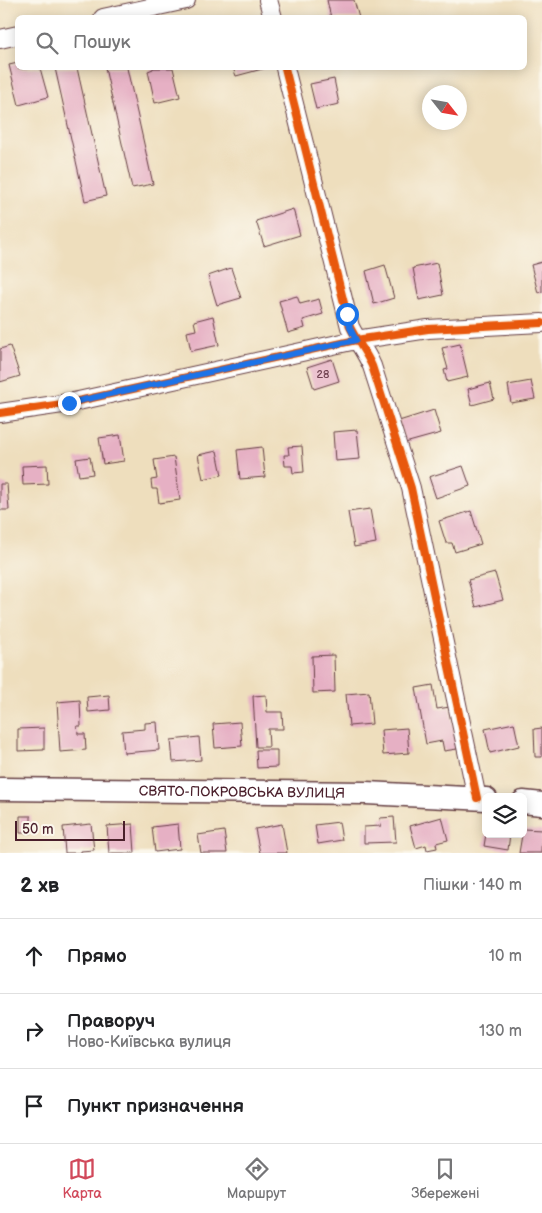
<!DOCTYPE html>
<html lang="uk">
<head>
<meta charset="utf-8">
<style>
	:root { --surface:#fff; --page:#f2f2f2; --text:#202124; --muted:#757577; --line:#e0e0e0; --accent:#d1495b }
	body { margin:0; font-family:"Balsamiq Sans",sans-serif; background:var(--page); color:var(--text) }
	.controls { position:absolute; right:15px; bottom:15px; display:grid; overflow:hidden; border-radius:8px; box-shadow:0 2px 12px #0003 }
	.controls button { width:45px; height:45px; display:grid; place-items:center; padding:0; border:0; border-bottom:1px solid var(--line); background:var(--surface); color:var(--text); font:25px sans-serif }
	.compass { position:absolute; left:422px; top:85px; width:45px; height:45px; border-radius:50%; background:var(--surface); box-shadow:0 2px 12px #0003; rotate:121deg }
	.scale { position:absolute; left:15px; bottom:12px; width:110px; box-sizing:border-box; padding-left:5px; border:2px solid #4a1f2b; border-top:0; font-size:14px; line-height:18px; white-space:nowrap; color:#4a1f2b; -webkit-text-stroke:4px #fbf7ec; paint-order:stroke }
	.stop { position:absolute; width:15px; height:15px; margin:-11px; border:4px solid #1a73e8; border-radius:50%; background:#fff }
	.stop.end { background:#1a73e8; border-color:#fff; box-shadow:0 1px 5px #0008 }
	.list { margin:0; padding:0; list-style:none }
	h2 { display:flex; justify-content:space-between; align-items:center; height:65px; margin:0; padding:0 20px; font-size:21px }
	h2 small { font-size:16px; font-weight:400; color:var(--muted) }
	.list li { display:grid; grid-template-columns:32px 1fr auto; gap:15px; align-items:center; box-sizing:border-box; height:75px; padding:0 20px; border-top:1px solid var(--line) }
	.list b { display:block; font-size:19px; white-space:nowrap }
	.list p { margin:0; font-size:16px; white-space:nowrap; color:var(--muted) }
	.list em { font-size:16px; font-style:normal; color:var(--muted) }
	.icon { flex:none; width:28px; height:28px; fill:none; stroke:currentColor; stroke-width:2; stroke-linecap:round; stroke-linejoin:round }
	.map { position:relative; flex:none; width:542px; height:853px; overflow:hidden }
	.search { position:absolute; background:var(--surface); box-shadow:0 2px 12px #0003; left:15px; right:15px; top:15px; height:55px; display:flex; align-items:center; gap:12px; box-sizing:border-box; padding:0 18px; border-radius:8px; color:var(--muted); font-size:19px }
	.sheet { height:290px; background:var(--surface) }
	nav { display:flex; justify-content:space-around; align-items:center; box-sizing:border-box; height:70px; border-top:1px solid var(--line); background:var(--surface); font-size:14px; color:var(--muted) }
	nav a { display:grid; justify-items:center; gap:2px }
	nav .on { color:var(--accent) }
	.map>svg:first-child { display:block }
	.building { fill:#e6b0c4 }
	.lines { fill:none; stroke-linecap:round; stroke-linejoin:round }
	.minor-casing { stroke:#633c41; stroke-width:20 }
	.major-casing { stroke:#633c41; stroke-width:25 }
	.minor { stroke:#fff; stroke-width:18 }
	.major { stroke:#fff; stroke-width:22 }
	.cycleway-casing { stroke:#fbf7ec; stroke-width:11 }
	.cycleway { stroke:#e8590c; stroke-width:8 }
	.route { stroke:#1a73e8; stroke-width:6 }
	.labels { text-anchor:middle; stroke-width:4.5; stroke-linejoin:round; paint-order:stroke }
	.number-label { font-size:11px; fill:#714351 }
	.street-label { font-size:14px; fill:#4a1f2b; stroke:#fbf7ec }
</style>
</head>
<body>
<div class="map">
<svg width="542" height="853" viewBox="0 0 542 853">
	<rect width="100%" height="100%" fill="#fbf7ec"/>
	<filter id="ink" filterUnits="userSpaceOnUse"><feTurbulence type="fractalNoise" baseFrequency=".02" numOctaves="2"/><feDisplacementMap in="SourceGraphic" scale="10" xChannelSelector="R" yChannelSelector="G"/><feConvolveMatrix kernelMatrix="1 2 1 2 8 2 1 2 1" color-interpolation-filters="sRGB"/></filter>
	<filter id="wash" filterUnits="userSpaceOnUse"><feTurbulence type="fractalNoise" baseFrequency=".0096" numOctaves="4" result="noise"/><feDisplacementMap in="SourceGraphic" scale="20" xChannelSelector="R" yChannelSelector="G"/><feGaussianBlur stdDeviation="1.12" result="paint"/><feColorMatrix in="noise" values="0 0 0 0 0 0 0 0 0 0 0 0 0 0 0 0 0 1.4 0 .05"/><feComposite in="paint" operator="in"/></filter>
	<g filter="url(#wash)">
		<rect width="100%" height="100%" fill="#eedebd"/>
		<g id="blocks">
			<path class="building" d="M 327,0 L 354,0 L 359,18 L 331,18 Z
				M 18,63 L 18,68 L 22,69 L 40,68 L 48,97 L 19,105 L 9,65 Z
				M 55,68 L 77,68 L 106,196 L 85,201 Z
				M 105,68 L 127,68 L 153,184 L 132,188 Z
				M 153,68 L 173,68 L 180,97 L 155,103 L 148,71 L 153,69 Z
				M 233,68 L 266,68 L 236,76 Z
				M 334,79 L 339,104 L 316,109 L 310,84 Z
				M 293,209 L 300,235 L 264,246 L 256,221 Z
				M 542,262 L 542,292 L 538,293 L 531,265 Z
				M 437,263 L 443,295 L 419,300 L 413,268 Z
				M 385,265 L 394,298 L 374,304 L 366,271 Z
				M 231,268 L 241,298 L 217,305 L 208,276 Z
				M 297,296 L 300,304 L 319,299 L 323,314 L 303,320 L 305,328 L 288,333 L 279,301 Z
				M 213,316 L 219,345 L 191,351 L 187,332 L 196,330 L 194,321 Z
				M 460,344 L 468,377 L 447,382 L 444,370 L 448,369 L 442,348 Z
				M 10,346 L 20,376 L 0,382 L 0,349 Z
				M 332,359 L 339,381 L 314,389 L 307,367 Z
				M 531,381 L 535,399 L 511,403 L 508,385 Z
				M 490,383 L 494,399 L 472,405 L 468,389 Z
				M 434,410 L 441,433 L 405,443 L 399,421 Z
				M 357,430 L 360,459 L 335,461 L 333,432 Z
				M 120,435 L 124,461 L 103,464 L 99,438 Z
				M 302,446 L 304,472 L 293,473 L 292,466 L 285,466 L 284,455 L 289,455 L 288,447 Z
				M 262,447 L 265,477 L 240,479 L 237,450 Z
				M 217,451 L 222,475 L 203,479 L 198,455 Z
				M 90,457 L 93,474 L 79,476 L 76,459 Z
				M 174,457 L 180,500 L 159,503 L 157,489 L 152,489 L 151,480 L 157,479 L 154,460 Z
				M 47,465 L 48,484 L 23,485 L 22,466 Z
				M 463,466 L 470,486 L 436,498 L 429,477 Z
				M 0,484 L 7,484 L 9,510 L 0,510 Z
				M 370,509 L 376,543 L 354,547 L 348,512 Z
				M 471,511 L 481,544 L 455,552 L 452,543 L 446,543 L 439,521 Z
				M 495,573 L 503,600 L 476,607 L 468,580 Z
				M 334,655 L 335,692 L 313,693 L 312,656 Z
				M 433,685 L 437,709 L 450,707 L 457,749 L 444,751 L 442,741 L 426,744 L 416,688 Z
				M 369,692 L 372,724 L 349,726 L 346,694 Z
				M 109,695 L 110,710 L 88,712 L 87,697 Z
				M 266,695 L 267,712 L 282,712 L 283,729 L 268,729 L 269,747 L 256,747 L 253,696 Z
				M 80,700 L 81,726 L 77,726 L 78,734 L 85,734 L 86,750 L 60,752 L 57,702 Z
				M 157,722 L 159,750 L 124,753 L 122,731 L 145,729 L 145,723 Z
				M 240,722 L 242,746 L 215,748 L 213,724 Z
				M 514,723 L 519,746 L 490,753 L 485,729 Z
				M 44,728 L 44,750 L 18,751 L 18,729 Z
				M 407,728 L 409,753 L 383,755 L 381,730 Z
				M 542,728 L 542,757 L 535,757 L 534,729 Z
				M 199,737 L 201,760 L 173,762 L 171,740 Z
				M 256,750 L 277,750 L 277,767 L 257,768 Z
				M 20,816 L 31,816 L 31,833 L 20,833 Z
				M 394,817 L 396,842 L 364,843 L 364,827 L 381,826 L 380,818 Z
				M 442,817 L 448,840 L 436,843 L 437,848 L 427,850 L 426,845 L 416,848 L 410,826 Z
				M 339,822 L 342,840 L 318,844 L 315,825 Z
				M 91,824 L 94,850 L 81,851 L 81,853 L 65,853 L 63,827 Z
				M 133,824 L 135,853 L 109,853 L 107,826 Z
				M 178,824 L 180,849 L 155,852 L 152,827 Z
				M 282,824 L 287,853 L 260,853 L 255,829 Z
				M 523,829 L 542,830 L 541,853 L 519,853 Z
				M 224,831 L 227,853 L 201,853 L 198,835 Z
				M 486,834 L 510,834 L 508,850 L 484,846 Z"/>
		</g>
	</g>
	<g filter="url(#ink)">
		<use href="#blocks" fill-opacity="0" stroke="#633c41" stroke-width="1"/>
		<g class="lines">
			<defs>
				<path id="minor" d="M 268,0 L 273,18
					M 103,18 L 186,0
					M 0,39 L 18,35
					M 285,68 L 350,327 C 357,341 366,352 372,366 L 411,488 L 477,798
					M 0,413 L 69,403 L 356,340 L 428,329 L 542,323"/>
				<g id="major">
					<path id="s1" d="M 0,789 L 366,793 L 486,799"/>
					<path d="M 523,802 L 542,804"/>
				</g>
			</defs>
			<use href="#minor" class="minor-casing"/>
			<use href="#major" class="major-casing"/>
			<use href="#minor" class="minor"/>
			<use href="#major" class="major"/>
			<defs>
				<path id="cycleway" d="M 285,68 L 350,327 C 357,341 366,352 372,366 L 411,488 L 477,798
					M 0,413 L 69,403 L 356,340 L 428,329 L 542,323"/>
			</defs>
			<use href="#cycleway" class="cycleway-casing"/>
			<use href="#cycleway" class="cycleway"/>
		</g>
	</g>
	<g class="lines" filter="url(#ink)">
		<path class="route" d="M 69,403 L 356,340 L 350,328 L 347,314"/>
	</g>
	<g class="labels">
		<g class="number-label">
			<text x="323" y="378">28</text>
		</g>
		<g class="street-label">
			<text dy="5" stroke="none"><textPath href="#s1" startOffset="242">СВЯТО-ПОКРОВСЬКА ВУЛИЦЯ</textPath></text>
		</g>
	</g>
</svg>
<div class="controls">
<button><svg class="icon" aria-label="layers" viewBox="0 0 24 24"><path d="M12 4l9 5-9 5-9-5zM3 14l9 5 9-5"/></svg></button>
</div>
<svg class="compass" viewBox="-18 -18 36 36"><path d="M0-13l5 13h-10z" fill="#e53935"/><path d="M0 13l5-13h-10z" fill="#757577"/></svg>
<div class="scale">50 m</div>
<div class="stop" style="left:347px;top:314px"></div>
<div class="stop end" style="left:69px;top:403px"></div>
<div class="search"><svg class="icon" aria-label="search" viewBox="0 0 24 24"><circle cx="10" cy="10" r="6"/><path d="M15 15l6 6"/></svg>Пошук</div>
</div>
<section class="sheet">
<h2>2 хв<small>Пішки · 140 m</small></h2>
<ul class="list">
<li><svg class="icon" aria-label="ahead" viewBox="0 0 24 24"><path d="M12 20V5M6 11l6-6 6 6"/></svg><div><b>Прямо</b></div><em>10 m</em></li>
<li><svg class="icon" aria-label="right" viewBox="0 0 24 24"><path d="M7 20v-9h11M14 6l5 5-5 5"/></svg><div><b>Праворуч</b><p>Ново-Київська вулиця</p></div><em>130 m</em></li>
<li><svg class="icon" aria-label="arrive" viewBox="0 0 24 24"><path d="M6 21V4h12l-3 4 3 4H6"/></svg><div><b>Пункт призначення</b></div></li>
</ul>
</section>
<nav>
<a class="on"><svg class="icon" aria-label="map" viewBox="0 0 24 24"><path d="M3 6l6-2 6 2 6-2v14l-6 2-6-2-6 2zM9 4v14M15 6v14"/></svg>Карта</a>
<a><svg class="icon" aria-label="directions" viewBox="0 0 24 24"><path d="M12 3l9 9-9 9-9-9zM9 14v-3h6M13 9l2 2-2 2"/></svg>Маршрут</a>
<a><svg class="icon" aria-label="saved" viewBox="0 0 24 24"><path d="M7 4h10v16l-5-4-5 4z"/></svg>Збережені</a>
</nav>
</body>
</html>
